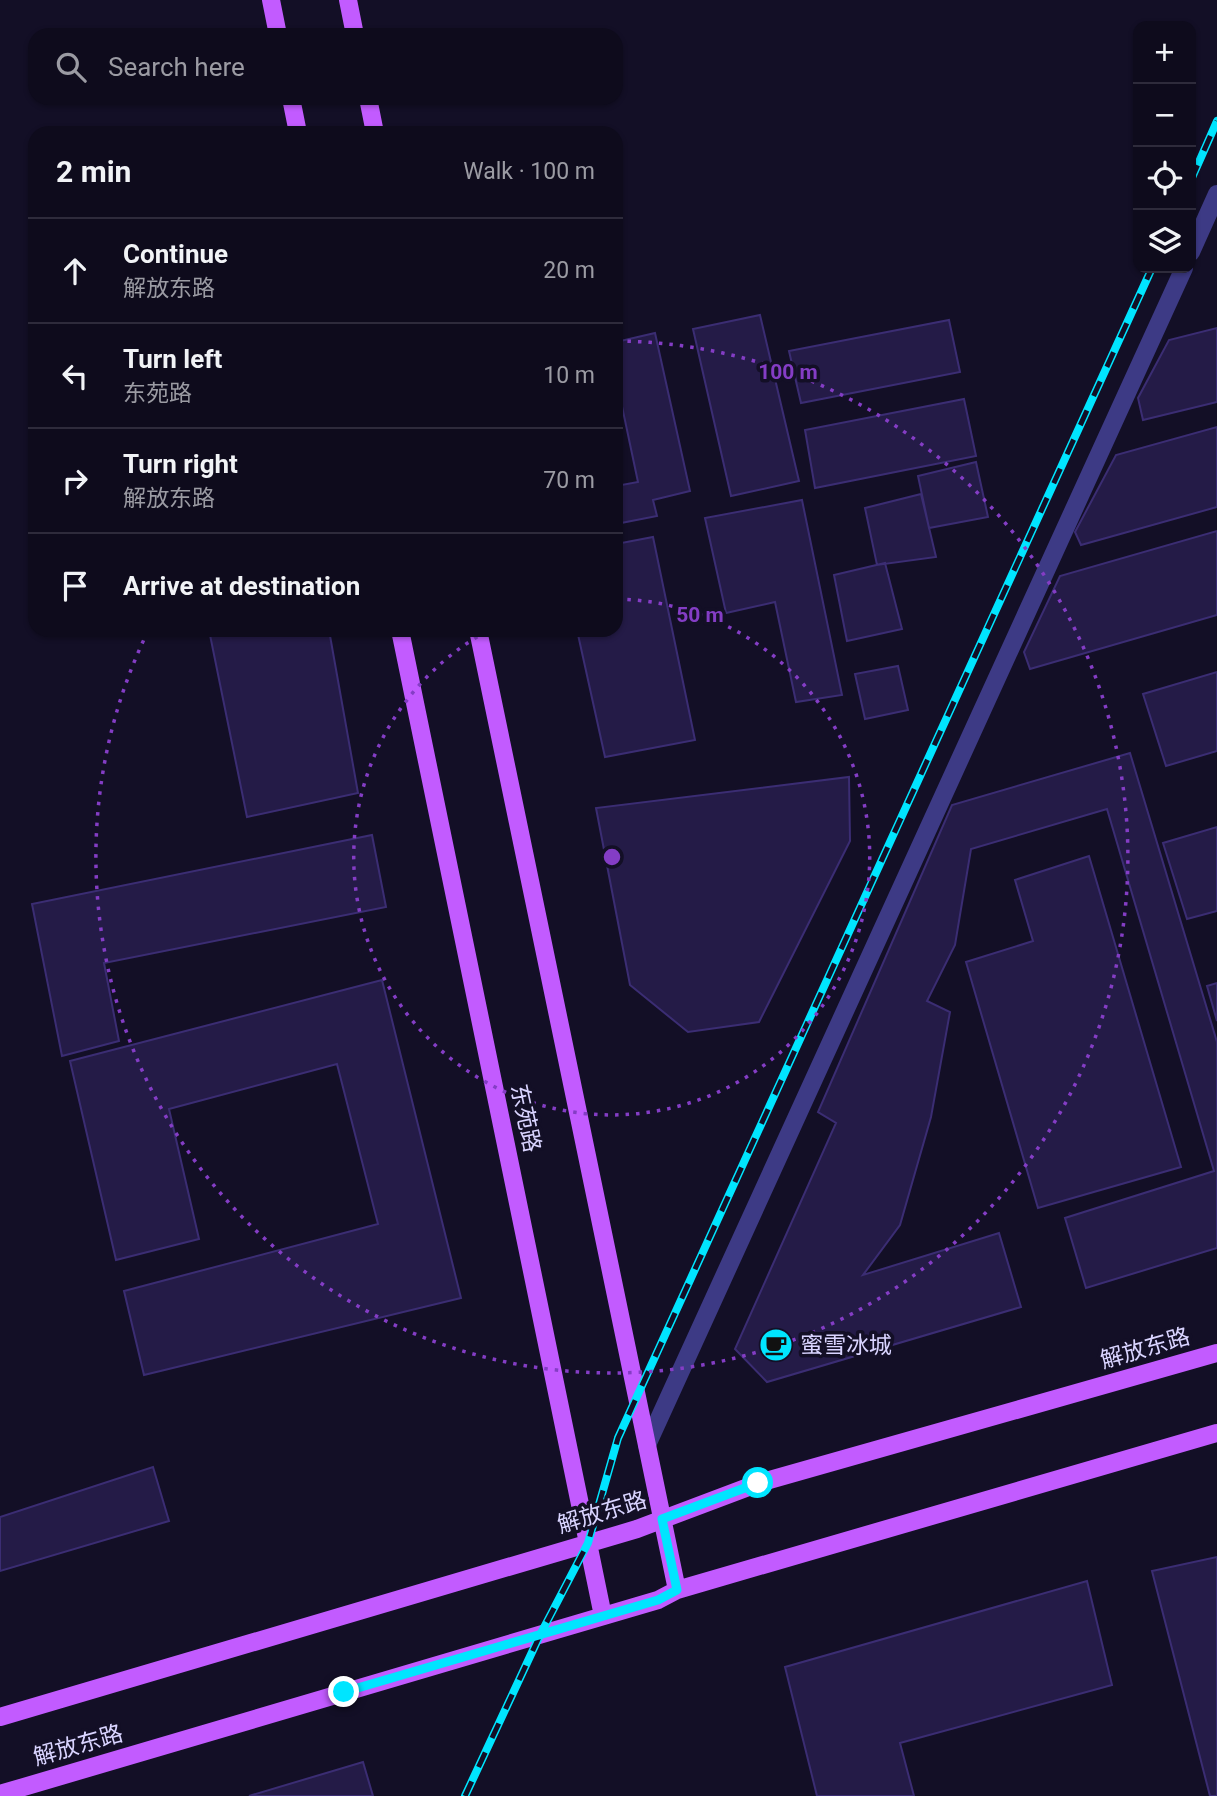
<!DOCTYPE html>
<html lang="en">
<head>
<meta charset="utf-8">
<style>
	:root { --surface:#0e0b1c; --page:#171425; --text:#f1f3f6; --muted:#9b9ba3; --line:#2e2b3b }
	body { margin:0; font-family:Roboto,"Noto Sans SC",sans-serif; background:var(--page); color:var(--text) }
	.controls { position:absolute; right:21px; top:21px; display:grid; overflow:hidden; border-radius:14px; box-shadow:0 2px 5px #0004 }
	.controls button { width:63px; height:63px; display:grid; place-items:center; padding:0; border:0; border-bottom:2px solid var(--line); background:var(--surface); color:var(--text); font:35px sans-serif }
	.stop { position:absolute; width:21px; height:21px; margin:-16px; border:5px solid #00e5ff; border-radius:50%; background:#fff }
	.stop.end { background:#00e5ff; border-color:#fff; box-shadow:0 2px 7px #0008 }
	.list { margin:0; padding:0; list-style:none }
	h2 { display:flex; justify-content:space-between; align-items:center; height:91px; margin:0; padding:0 28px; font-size:30px }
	h2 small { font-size:23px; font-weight:400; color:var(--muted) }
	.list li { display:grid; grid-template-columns:46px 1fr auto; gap:21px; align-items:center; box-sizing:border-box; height:105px; padding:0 28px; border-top:2px solid var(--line) }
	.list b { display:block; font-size:26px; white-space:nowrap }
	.list p { margin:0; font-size:23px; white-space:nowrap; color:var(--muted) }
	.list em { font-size:23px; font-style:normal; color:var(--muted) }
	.icon { flex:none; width:38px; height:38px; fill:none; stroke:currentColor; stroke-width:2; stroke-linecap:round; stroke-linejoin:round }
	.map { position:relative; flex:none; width:1217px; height:1796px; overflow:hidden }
	.search { position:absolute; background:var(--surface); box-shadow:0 2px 5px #0004; left:28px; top:28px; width:595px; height:77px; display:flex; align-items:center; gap:18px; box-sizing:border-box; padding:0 24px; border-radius:21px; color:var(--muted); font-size:26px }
	.panel { position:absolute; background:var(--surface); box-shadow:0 2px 5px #0004; left:28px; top:126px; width:595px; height:511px; border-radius:21px }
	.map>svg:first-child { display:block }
	.building { fill:#241b47; stroke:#3b2d73; stroke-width:2 }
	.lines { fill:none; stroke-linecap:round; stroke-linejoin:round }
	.minor { stroke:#3d3a85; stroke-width:18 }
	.major { stroke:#c25bff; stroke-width:18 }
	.rail-casing { stroke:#00e5ff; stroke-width:8 }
	.rail { stroke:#130f26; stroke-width:5; stroke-dasharray:16; stroke-linecap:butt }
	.route { stroke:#00e5ff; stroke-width:9 }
	.ring { fill:none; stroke:#843dc5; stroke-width:3.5; stroke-dasharray:3.5 7 }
	.labels { text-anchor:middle; stroke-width:7; stroke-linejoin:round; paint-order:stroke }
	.street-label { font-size:23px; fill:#d9d4ff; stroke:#130f26 }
	.poi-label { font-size:23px; fill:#d9d4ff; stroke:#130f26; text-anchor:start }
	.centre { fill:#843dc5; stroke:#130f26; stroke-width:3.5 }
	.ring-label { font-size:21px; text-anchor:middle; font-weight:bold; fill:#843dc5; stroke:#130f26; stroke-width:7; stroke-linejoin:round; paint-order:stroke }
</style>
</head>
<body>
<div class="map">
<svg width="1217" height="1796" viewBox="0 0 1217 1796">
	<rect width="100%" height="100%" fill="#130f26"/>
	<path class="building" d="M 760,315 L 799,481 L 731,496 L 693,329 Z
		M 949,320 L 960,372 L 801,403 L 789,351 Z
		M 1217,328 L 1217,402 L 1143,420 L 1138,398 L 1169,340 Z
		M 655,333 L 690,491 L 653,500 L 657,516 L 616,524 L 616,486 L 638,482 L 616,378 L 616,342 Z
		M 964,399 L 976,456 L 815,488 L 805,430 Z
		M 1217,427 L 1217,507 L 1081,545 L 1075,532 L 1116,455 Z
		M 976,462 L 988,517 L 929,528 L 918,476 Z
		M 921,494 L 936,557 L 877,565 L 865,508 Z
		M 802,500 L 842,695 L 796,702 L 775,602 L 726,613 L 705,518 Z
		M 1217,531 L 1217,615 L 1030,669 L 1024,652 L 1060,576 Z
		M 653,537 L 695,740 L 605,757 L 577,630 L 616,630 L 616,544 Z
		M 885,563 L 902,629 L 847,641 L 834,575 Z
		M 209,630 L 329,630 L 358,793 L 247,817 Z
		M 898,666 L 908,710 L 865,719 L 855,674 Z
		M 1217,672 L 1217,751 L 1166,766 L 1143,694 Z
		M 1130,753 L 1217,1042 L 1217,1248 L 1086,1288 L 1065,1218 L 1214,1171 L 1107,809 L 971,849 L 955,945 L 927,1001 L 950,1012 L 931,1117 L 900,1225 L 863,1275 L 999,1233 L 1021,1307 L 767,1382 L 735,1349 L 836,1123 L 818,1112 L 952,805 Z
		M 849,777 L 850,841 L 759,1022 L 688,1032 L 630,985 L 596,808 Z
		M 1217,827 L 1217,911 L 1187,919 L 1163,843 Z
		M 372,835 L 386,907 L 104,963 L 119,1041 L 62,1056 L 32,904 Z
		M 1089,856 L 1181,1167 L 1038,1208 L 966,962 L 1033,941 L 1015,880 Z
		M 382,980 L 461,1298 L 144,1375 L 124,1291 L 378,1224 L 337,1064 L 169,1109 L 199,1239 L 116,1260 L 70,1061 Z
		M 1217,983 L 1217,1021 L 1207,986 Z
		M 153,1467 L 169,1521 L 0,1571 L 0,1517 Z
		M 1217,1557 L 1217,1796 L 1210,1796 L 1152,1571 Z
		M 1087,1581 L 1112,1685 L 900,1743 L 914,1796 L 817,1796 L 785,1667 Z
		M 363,1762 L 373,1796 L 249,1796 Z"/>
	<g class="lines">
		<path class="minor" d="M 1191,252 L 1217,194
			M 647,1445 L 1184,268"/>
		<path class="major" d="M 271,0 L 278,35
			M 348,0 L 355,35
			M 291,98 L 298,133
			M 368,98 L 375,133
			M 400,630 L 603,1616
			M 478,630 L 677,1590
			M 0,1717 L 637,1529 L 759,1483 L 1217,1353
			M 0,1794 L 658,1600 L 677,1590 L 1217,1433"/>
		<defs>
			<path id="rail" d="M 1191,180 L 1217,121
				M 465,1796 L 540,1635 L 588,1543 L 618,1438 L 1152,268"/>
		</defs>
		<use href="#rail" class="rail-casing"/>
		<use href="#rail" class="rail"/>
	</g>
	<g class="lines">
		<path class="route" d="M 344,1692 L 658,1600 L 677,1590 L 662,1519 L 758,1483"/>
	</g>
	<g class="ring">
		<path d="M617 599A258 258 0 1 1 489 630"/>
		<path d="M617 341A516 516 0 1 1 148 631"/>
	</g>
	<defs>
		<symbol id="cafe-disc" viewBox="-11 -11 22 22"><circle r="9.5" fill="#00e5ff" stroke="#130f26"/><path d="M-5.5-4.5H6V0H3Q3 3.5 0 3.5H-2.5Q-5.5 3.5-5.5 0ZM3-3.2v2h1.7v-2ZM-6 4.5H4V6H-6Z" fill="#111"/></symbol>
	</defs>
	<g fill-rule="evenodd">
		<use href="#cafe-disc" x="757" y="1326" width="38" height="38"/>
	</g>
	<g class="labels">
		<g class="street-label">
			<text transform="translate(526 1118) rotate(78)" y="8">东苑路</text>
			<text transform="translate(1145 1348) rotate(-16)" y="8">解放东路</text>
			<text transform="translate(602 1512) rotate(-17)" y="8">解放东路</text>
			<text transform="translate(78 1745) rotate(-16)" y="8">解放东路</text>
		</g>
		<g class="poi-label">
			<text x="800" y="1353">蜜雪冰城</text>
		</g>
	</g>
	<circle cx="612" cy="857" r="10" class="centre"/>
	<g class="ring-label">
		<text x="788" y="379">100 m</text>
		<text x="700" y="622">50 m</text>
	</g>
</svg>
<div class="controls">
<button>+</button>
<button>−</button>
<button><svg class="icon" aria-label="locate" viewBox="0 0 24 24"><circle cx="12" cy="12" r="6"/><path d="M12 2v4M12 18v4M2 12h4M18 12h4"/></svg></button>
<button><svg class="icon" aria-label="layers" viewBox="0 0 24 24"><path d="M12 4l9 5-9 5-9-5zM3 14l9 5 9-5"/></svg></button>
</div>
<div class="stop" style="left:758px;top:1483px"></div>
<div class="stop end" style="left:344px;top:1692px"></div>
<div class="search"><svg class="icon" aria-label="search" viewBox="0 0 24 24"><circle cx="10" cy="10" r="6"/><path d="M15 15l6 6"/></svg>Search here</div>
<section class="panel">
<h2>2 min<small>Walk · 100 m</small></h2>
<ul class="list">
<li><svg class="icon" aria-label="ahead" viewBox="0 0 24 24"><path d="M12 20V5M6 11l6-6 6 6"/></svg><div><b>Continue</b><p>解放东路</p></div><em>20 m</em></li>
<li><svg class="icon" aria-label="left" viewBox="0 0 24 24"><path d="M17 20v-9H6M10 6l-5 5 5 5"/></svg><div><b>Turn left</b><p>东苑路</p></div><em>10 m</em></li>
<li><svg class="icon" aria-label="right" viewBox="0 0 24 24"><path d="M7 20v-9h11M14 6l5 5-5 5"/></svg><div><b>Turn right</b><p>解放东路</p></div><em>70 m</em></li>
<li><svg class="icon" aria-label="arrive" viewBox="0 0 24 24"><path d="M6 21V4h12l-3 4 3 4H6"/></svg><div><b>Arrive at destination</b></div></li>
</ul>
</section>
</div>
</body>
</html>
